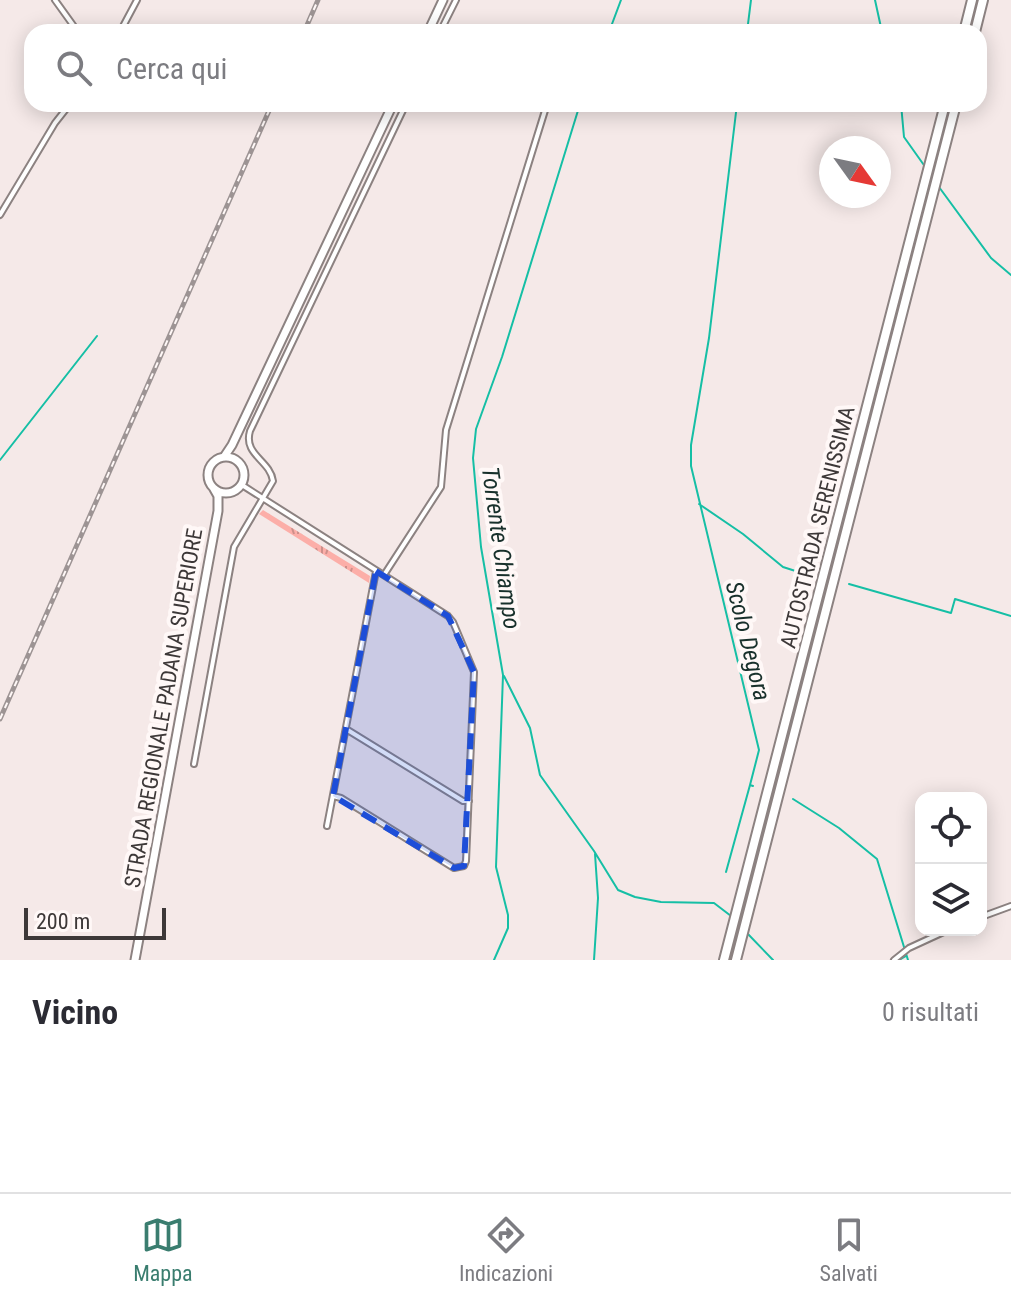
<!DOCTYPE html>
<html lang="it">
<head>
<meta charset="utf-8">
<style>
	:root { --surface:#fff; --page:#f7f7f7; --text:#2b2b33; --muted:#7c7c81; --line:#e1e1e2; --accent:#3a7d6f }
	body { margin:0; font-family:"Roboto Condensed",sans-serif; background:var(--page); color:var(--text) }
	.controls { position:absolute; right:24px; bottom:24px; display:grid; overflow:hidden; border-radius:16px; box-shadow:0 4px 20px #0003 }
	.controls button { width:72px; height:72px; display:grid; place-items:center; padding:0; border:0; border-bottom:2px solid var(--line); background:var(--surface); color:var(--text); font:40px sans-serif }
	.compass { position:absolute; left:819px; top:136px; width:72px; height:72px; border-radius:50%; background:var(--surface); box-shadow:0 4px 20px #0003; rotate:123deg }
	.scale { position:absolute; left:24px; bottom:20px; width:142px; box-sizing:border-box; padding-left:8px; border:4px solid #3d3838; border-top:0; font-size:22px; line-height:28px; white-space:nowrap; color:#3d3838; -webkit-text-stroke:6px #fff8f7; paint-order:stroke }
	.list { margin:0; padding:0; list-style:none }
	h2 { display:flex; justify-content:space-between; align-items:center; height:104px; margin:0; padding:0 32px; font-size:34px }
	h2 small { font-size:26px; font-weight:400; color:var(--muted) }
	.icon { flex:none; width:44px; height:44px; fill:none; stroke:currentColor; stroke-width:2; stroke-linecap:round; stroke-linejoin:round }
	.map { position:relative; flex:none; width:1011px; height:960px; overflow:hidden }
	.search { position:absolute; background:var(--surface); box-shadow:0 4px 20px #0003; left:24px; right:24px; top:24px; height:88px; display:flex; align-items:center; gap:20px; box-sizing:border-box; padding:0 28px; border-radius:24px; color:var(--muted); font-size:30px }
	.sheet { height:232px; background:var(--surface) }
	nav { display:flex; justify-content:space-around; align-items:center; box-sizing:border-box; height:112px; border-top:2px solid var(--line); background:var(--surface); font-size:22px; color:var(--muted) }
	nav a { display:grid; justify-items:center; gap:4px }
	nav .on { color:var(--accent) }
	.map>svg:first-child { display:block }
	.grass { fill:url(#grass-tufts) }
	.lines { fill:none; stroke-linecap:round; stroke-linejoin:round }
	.stream { stroke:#15bfa5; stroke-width:2 }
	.street-casing { stroke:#8c8281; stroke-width:8 }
	.primary-casing { stroke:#8c8281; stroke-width:11 }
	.highway-casing { stroke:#8c8281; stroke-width:12 }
	.street { stroke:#fff; stroke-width:4 }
	.primary { stroke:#fff; stroke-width:7 }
	.highway { stroke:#fff; stroke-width:8 }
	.rail-casing { stroke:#9d9494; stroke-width:5 }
	.rail { stroke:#fff8f7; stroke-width:2; stroke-dasharray:6; stroke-linecap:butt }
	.marked { fill:#1d4ed8; fill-opacity:0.2; stroke:#1d4ed8; stroke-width:6; stroke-dasharray:16 10; stroke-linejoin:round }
	.labels { text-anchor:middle; stroke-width:8; stroke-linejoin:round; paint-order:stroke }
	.street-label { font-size:22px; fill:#3d3838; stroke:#fff8f7 }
	.water-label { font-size:24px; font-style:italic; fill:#18302b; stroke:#fff8f7 }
</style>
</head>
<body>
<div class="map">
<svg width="1011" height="960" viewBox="0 0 1011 960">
	<defs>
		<pattern id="grass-tufts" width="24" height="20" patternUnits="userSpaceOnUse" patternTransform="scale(2)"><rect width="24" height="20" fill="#fcaea8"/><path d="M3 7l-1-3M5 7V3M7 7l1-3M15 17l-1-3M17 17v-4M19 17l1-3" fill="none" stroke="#cd8f8a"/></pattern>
	</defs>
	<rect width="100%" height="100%" fill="#f5e9e8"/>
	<path class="grass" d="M 263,510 L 370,576 L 369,583 L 259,514 Z"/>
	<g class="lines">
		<path class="stream" d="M 875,0 L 882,32
			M 609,32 L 621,0
			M 747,32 L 751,0
			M 737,104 L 709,338 L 691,445 L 691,466 L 759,750 L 750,785 L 753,786
			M 901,104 L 904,137 L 926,168
			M 939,187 L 991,258 L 1011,275
			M 0,460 L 97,336
			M 699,504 L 743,534 L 783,567 L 808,575
			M 849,584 L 951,613 L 955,599 L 1011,616
			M 504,676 L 530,728 L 540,775 L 594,851 L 618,890 L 635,897 L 661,902 L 714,903 L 731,916
			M 793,799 L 839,828 L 877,859 L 908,960
			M 726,872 L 750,785
			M 746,932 L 773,960
			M 494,960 L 508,928 L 508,915 L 496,867 L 503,675 L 481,547 L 473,458 L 476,429 L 502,357 L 580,104
			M 594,960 L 598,898 L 595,854
			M 899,960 L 906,956"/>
		<defs>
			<path id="street" d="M 55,0 L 78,32
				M 120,32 L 137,0
				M 440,32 L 456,0
				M 0,215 L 55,123 L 70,104
				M 242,485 L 448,616 L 453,622 L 474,672 L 466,861 L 464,866 L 454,868 L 341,798 L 333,796
				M 384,575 L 441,487 L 446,430 L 547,104
				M 346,729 L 463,801 L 469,801
				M 194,764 L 234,547 L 273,481 C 270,460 243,455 250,431 L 406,104
				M 327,826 L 376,571
				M 981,917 L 1011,906
				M 894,960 L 909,948 L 948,930"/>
			<path id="primary" d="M 428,32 L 443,0
				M 224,457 L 232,445 L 393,104
				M208 475a18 18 0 1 1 36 0a18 18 0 1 1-36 0Z
				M 135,960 L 218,511 L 218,496 L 214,489"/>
			<path id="highway" d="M 964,32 L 972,0
				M 975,32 L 983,0
				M 724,960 L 945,104
				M 736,960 L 956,104"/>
		</defs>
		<use href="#street" class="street-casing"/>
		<use href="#primary" class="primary-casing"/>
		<use href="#highway" class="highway-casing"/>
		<use href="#street" class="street"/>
		<use href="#primary" class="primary"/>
		<use href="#highway" class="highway"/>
		<defs>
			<path id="rail" d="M 304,32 L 318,0
				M 0,719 L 272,104"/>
		</defs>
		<use href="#rail" class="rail-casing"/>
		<use href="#rail" class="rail"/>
	</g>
	<path class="marked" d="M 376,571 L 448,616 L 474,672 L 464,866 L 454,868 L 333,796 Z"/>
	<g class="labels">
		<g class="street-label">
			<text transform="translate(817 527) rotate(-76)" y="8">AUTOSTRADA SERENISSIMA</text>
			<text transform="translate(163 708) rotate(-80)" y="8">STRADA REGIONALE PADANA SUPERIORE</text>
		</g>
		<g class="water-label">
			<text transform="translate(501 548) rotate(82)" y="8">Torrente Chiampo</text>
			<text transform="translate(748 641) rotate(76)" y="8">Scolo Degora</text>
		</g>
	</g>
</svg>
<div class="controls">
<button><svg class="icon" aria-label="locate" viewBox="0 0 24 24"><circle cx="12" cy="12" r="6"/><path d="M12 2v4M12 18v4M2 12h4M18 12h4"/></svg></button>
<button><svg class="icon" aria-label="layers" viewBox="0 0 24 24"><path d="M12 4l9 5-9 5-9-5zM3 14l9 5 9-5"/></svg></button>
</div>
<svg class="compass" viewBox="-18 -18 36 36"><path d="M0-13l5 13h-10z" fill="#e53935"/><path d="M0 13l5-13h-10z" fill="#7c7c81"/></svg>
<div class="scale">200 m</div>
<div class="search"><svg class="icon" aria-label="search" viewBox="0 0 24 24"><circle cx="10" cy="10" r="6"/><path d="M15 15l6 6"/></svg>Cerca qui</div>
</div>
<section class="sheet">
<h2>Vicino<small>0 risultati</small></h2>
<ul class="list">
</ul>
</section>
<nav>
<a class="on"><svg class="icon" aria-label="map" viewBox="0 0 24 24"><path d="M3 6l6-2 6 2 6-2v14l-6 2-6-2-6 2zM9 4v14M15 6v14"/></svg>Mappa</a>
<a><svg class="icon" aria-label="directions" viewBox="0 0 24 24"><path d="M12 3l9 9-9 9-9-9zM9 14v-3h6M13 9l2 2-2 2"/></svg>Indicazioni</a>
<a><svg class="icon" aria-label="saved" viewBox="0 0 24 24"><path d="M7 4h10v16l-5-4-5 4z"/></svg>Salvati</a>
</nav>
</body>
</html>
